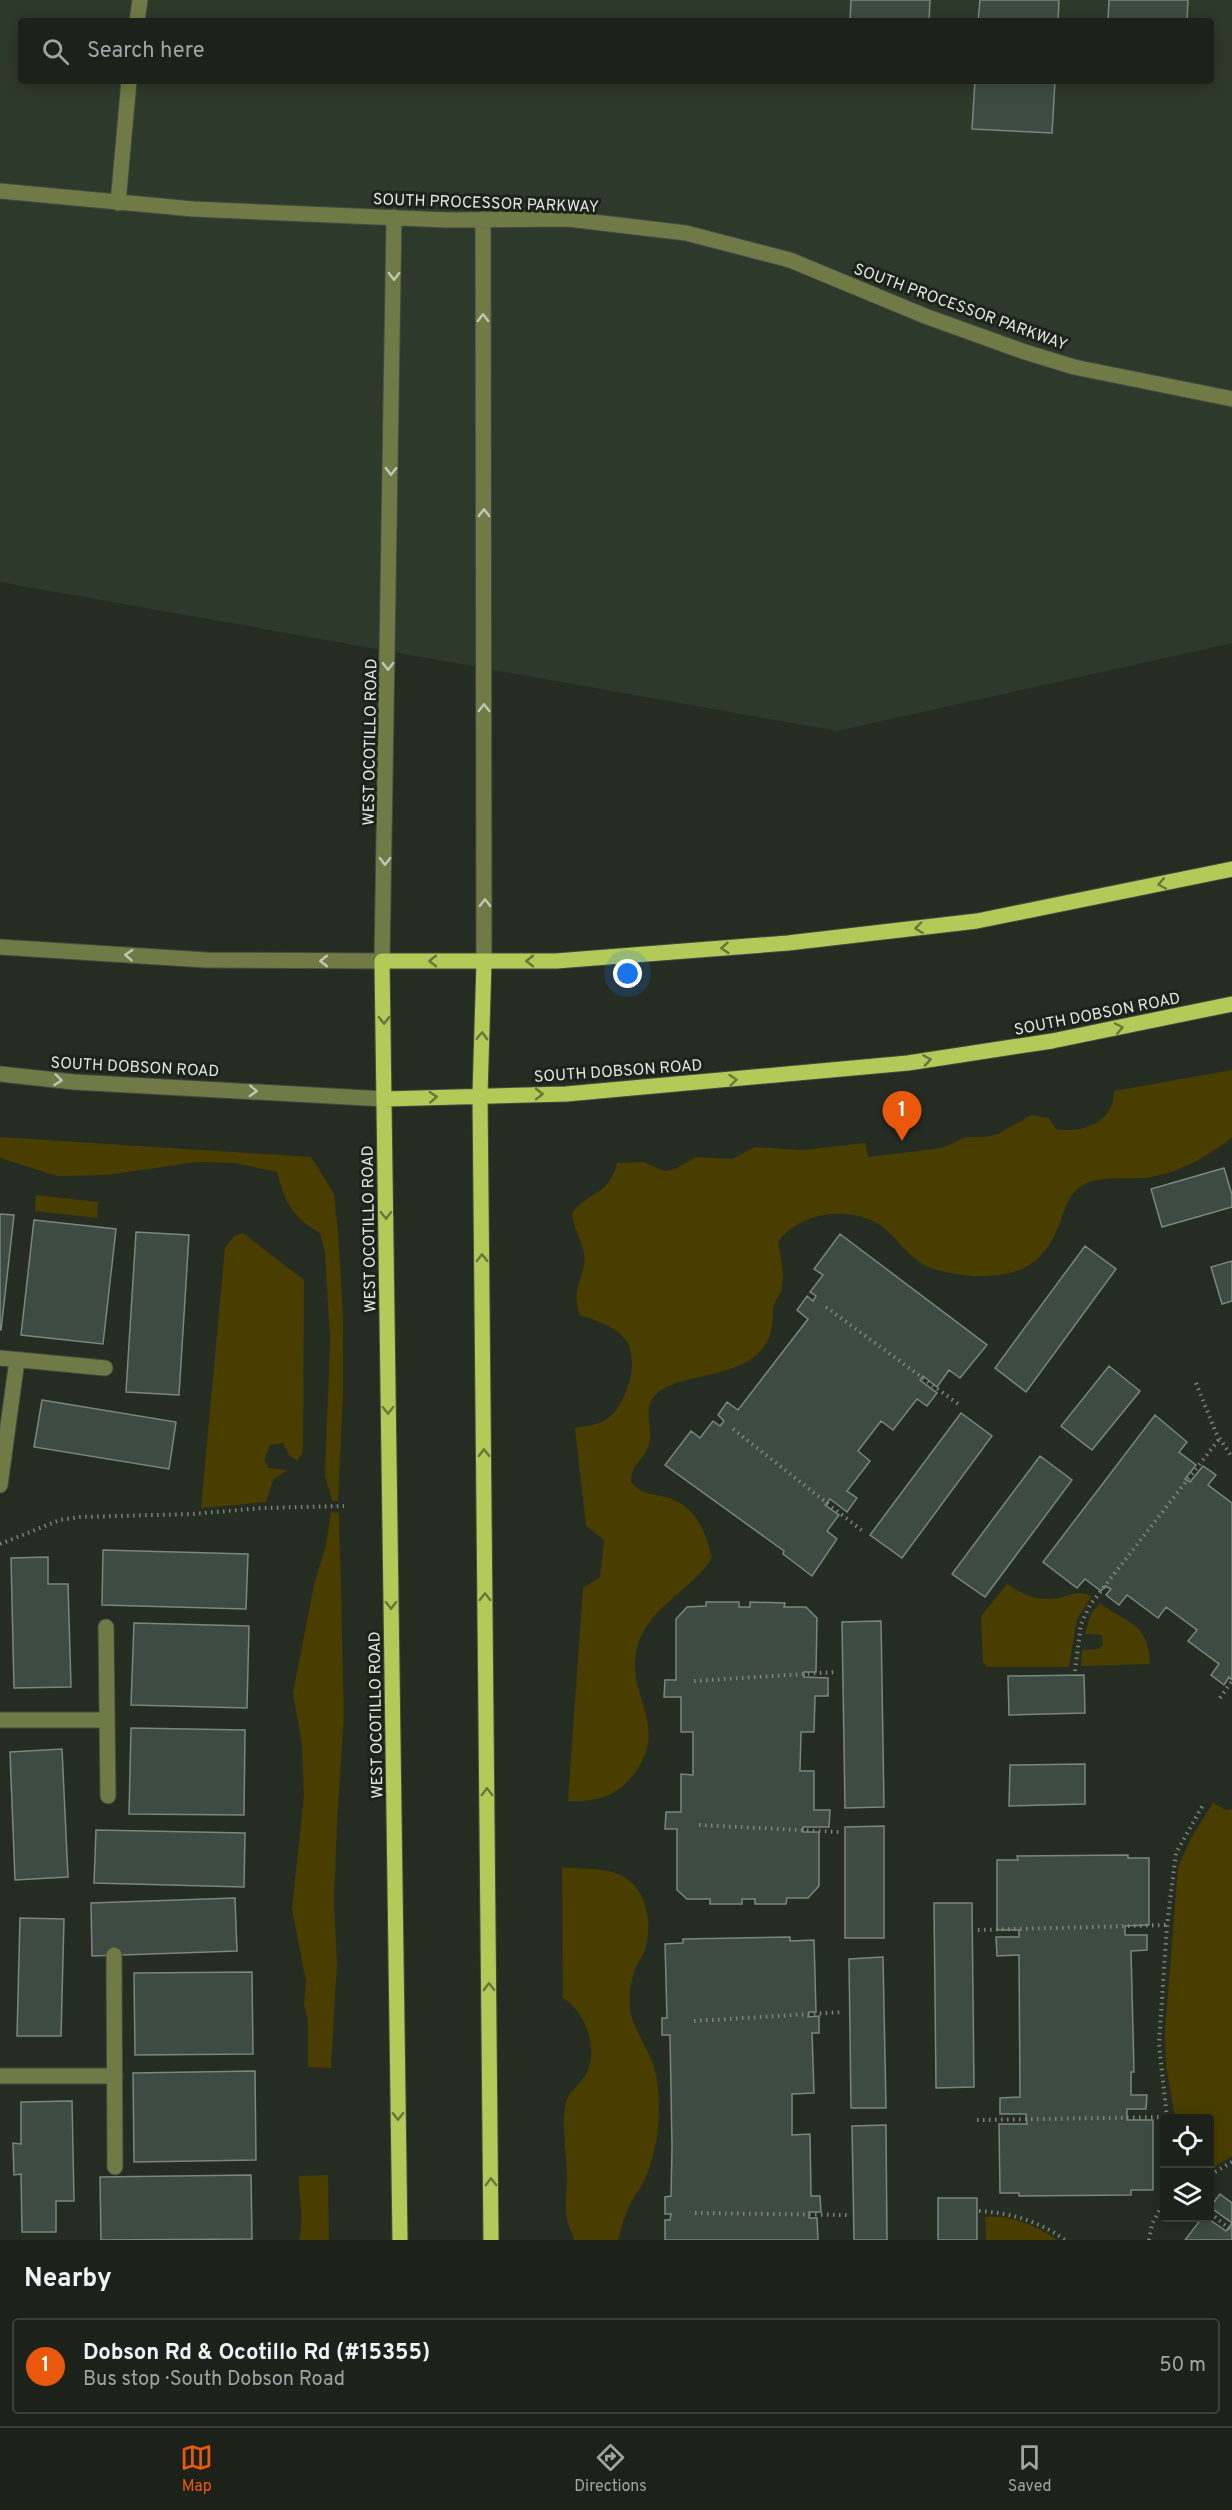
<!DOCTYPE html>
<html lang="en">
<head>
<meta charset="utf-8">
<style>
	:root { --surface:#1c221a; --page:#292f27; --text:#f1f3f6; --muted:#a0a4a2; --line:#3a3f39; --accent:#ea580c }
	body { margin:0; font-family:Overpass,sans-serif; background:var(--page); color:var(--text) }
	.controls { position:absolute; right:18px; bottom:18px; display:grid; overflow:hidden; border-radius:6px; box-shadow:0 3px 15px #0003 }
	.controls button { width:54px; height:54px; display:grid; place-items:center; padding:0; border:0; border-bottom:2px solid var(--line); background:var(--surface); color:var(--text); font:30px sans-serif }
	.you { position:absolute; left:628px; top:974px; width:21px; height:21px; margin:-15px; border:4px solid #fff; border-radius:50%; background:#1a73e8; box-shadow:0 0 0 9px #1a73e833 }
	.badge { display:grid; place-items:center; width:39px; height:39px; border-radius:50%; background:var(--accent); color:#fff; font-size:20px; font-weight:700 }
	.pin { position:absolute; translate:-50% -50px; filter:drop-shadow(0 2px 3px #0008) }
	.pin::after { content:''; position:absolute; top:32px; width:21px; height:18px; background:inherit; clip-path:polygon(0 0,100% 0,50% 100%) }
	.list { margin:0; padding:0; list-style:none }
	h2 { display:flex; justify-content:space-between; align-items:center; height:78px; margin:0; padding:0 24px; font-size:26px }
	h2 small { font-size:20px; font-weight:400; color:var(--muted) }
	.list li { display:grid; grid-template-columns:39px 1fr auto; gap:18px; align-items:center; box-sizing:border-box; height:96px; margin:0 12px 12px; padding:0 12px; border:2px solid var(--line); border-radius:6px }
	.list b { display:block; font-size:22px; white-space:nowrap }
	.list p { margin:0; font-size:20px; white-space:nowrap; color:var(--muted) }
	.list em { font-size:20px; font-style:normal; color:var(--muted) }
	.icon { flex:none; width:33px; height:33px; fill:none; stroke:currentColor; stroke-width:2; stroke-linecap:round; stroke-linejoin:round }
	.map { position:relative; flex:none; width:1232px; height:2240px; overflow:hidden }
	.search { position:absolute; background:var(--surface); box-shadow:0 3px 15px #0003; left:18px; right:18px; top:18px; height:66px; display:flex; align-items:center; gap:15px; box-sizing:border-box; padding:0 21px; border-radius:6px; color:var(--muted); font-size:22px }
	.sheet { height:186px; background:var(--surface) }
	nav { display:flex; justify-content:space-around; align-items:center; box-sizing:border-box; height:84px; border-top:2px solid var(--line); background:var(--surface); font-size:16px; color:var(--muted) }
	nav a { display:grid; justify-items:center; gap:3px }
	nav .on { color:var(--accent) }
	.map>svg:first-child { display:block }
	.built { fill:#2d392a; fill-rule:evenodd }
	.green { fill:#493e00 }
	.building { fill:#3d4b43; stroke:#79877f; stroke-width:1.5 }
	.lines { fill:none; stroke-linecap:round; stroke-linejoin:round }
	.minor-casing { stroke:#434b42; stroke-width:17 }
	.major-casing { stroke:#434b42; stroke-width:17 }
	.path { stroke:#7d847c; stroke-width:4; stroke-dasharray:1.5 4.5; stroke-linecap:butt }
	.minor { stroke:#6f7a46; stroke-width:15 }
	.major { stroke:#b4ca58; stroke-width:15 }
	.oneway { stroke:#c0c7b3 }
	.oneway2 { stroke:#687639 }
	.labels { text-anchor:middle; stroke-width:6; stroke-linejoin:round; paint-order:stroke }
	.street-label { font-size:16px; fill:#e3e8e2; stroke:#1b231a }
</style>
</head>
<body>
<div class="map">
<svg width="1232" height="2240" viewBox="0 0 1232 2240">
	<rect width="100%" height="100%" fill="#252d23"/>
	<path class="built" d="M 0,0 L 1232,0 L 1232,643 L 837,731 L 0,582 ZM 21,21 L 1211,21 L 1211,81 L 21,81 Z"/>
	<path class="green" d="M 1232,1070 L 1232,1138 C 1207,1156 1183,1171 1151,1177 C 1129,1181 1100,1173 1080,1187 C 1068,1196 1065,1208 1060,1222 C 1044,1266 1018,1278 972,1276 C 959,1275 935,1271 924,1265 C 906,1255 896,1236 880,1225 C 848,1205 800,1212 778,1242 C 780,1255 785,1274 782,1287 C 781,1295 774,1301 773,1308 C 772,1316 773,1324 771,1331 C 757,1385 675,1368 653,1398 C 642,1412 655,1431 648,1447 C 642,1463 631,1463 631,1482 C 642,1497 659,1493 674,1500 C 699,1511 706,1535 712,1558 C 691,1591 651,1605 638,1644 C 622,1695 675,1727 630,1779 C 613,1798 593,1802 568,1801 L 583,1588 L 600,1577 L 604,1540 L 586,1526 L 575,1428 C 585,1426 599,1425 607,1419 C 627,1405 641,1359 625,1339 C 614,1325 596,1321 580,1315 C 571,1293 581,1284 584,1264 C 587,1247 573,1230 572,1213 C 589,1191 610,1195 617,1163 L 643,1162 L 665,1171 L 675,1169 L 696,1157 L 732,1159 L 755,1147 L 803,1150 L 865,1143 L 868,1157 L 942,1148 L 966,1137 L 986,1137 L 998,1134 L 1031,1115 L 1049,1118 L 1056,1129 C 1082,1134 1115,1122 1114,1091 Z
		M 0,1137 L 311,1157 L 334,1194 L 338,1232 L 343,1315 L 343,1394 L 338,1501 L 332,1501 L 325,1475 L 330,1339 L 325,1253 L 320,1233 C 292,1217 285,1203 277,1172 L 234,1163 L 197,1162 L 107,1175 L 57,1176 L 0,1158 Z
		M 36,1195 L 98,1202 L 97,1218 L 35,1211 Z
		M 243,1233 L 304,1280 L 303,1452 L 297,1461 L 289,1455 L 283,1443 L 270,1445 L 264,1460 L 269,1468 L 287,1470 L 273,1480 L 266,1502 L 201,1508 L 225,1248 L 234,1236 Z
		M 331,1512 L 339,1513 L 344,1714 L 337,1822 L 334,1904 L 337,1962 L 331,2068 L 308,2067 L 308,2020 L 304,2005 L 306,1981 L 292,1909 L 304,1795 L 302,1745 L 293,1693 L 314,1585 L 326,1545 Z
		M 1007,1584 C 1020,1593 1034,1600 1051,1599 C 1065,1599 1078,1587 1091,1597 L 1077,1619 L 1069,1667 L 987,1667 L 983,1662 L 981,1616 Z
		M 1100,1603 C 1128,1625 1148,1621 1150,1664 L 1081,1666 L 1082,1650 L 1099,1649 L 1103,1645 L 1102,1635 L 1085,1634 L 1091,1614 Z
		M 1213,1803 L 1226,1810 L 1232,1809 L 1232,2156 L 1210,2170 L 1210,2118 L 1175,2118 L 1166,2065 L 1165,2031 L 1178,1867 L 1191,1838 Z
		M 562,1867 C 578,1869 597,1868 612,1872 C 643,1880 652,1914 647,1942 C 646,1951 640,1959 636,1967 C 631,1979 629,1994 630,2007 C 632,2031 652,2051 656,2075 C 662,2108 659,2142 647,2174 C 643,2186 633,2197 628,2209 C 623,2219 621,2230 618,2240 L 574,2240 C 572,2233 568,2225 567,2218 C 564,2203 568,2186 567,2171 C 566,2149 561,2125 566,2102 C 569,2092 580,2084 585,2076 C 600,2051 586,2012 563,1998 Z
		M 328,2175 L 329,2240 L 299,2240 C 305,2217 298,2198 299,2176 Z
		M 985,2217 C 1009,2214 1038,2226 1057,2240 L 986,2240 Z"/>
	<path class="building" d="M 851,0 L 930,0 L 929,21 L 850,21 Z
		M 851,0 L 930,0 L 929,21 L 850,21 Z
		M 980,0 L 1059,0 L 1058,21 L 978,21 Z
		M 980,0 L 1059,0 L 1058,21 L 978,21 Z
		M 1109,0 L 1188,0 L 1187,21 L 1108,21 Z
		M 1109,0 L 1188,0 L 1187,21 L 1108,21 Z
		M 975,81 L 1055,81 L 1052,133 L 972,129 Z
		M 975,81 L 1055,81 L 1052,133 L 972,129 Z
		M 1224,1168 L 1232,1195 L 1232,1207 L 1162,1227 L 1151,1189 Z
		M 0,1214 L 14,1215 L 1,1330 L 0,1330 Z
		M 34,1220 L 116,1229 L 103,1344 L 21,1335 Z
		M 136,1232 L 189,1235 L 179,1395 L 126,1392 Z
		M 840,1234 L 987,1345 L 960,1378 L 949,1370 L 937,1387 L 923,1376 L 920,1380 L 937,1393 L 927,1406 L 917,1399 L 893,1430 L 881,1421 L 858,1451 L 870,1461 L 847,1491 L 857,1498 L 847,1512 L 830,1499 L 825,1505 L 839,1515 L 827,1531 L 837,1539 L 812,1576 L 783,1554 L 784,1551 L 665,1465 L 691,1431 L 700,1438 L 713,1421 L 720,1426 L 724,1421 L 718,1415 L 727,1402 L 738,1410 L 808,1319 L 797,1310 L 807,1296 L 813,1301 L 816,1296 L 810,1292 L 823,1275 L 814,1269 Z
		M 1085,1246 L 1116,1269 L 1026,1392 L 995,1368 Z
		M 1232,1261 L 1232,1301 L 1222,1304 L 1211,1267 Z
		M 1109,1366 L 1140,1391 L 1092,1450 L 1061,1426 Z
		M 42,1400 L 176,1422 L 169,1469 L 34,1447 Z
		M 961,1413 L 992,1436 L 902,1558 L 870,1535 Z
		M 1155,1415 L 1187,1442 L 1179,1452 L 1196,1465 L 1185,1479 L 1190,1482 L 1203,1466 L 1216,1475 L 1208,1485 L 1232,1503 L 1232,1680 L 1229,1677 L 1224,1685 L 1211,1675 L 1219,1664 L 1188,1641 L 1197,1630 L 1166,1607 L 1158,1618 L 1127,1595 L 1119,1605 L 1106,1595 L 1111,1589 L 1105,1586 L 1101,1591 L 1085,1579 L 1077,1588 L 1043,1562 Z
		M 1040,1456 L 1072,1480 L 985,1597 L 952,1574 Z
		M 103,1550 L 248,1554 L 246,1609 L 102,1605 Z
		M 48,1557 L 48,1584 L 68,1584 L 71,1687 L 14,1688 L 11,1558 Z
		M 706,1602 L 739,1602 L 739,1607 L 750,1607 L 750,1602 L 785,1603 L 784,1607 L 806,1607 L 817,1618 L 816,1672 L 804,1672 L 804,1677 L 828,1678 L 828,1696 L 815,1696 L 814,1732 L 801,1732 L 800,1771 L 814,1771 L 814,1810 L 830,1810 L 829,1827 L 803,1827 L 803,1832 L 819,1832 L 819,1886 L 808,1898 L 787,1898 L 786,1904 L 755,1904 L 755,1899 L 742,1899 L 742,1904 L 710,1904 L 710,1899 L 687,1899 L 677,1890 L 677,1829 L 665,1829 L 666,1812 L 681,1812 L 681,1774 L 693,1775 L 693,1732 L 681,1732 L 681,1697 L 664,1697 L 665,1680 L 676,1680 L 676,1619 L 687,1607 L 706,1606 Z
		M 881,1621 L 884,1807 L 845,1808 L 842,1622 Z
		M 134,1623 L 249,1626 L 247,1708 L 131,1705 Z
		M 1084,1675 L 1085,1713 L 1009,1715 L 1008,1676 Z
		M 131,1728 L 245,1730 L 244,1815 L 129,1814 Z
		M 62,1749 L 68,1877 L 15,1880 L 10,1752 Z
		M 1085,1764 L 1085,1804 L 1009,1806 L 1010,1765 Z
		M 884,1826 L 884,1938 L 845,1938 L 845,1827 Z
		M 96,1830 L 245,1833 L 244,1887 L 94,1883 Z
		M 1128,1855 L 1128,1858 L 1149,1858 L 1149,1925 L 1125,1926 L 1125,1935 L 1147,1935 L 1147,1950 L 1131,1951 L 1134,2072 L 1131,2072 L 1131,2095 L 1147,2095 L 1146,2109 L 1127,2109 L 1127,2120 L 1153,2120 L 1153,2190 L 1131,2190 L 1131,2195 L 1019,2196 L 1019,2193 L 1000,2193 L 999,2124 L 1027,2124 L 1026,2114 L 1000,2114 L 1000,2098 L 1020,2097 L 1019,1955 L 997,1956 L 996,1937 L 1019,1937 L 1019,1930 L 997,1930 L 997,1860 L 1018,1860 L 1017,1856 Z
		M 235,1898 L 237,1951 L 92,1956 L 91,1903 Z
		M 934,1903 L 972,1903 L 974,2087 L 936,2088 Z
		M 20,1918 L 64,1919 L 61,2036 L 17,2036 Z
		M 790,1937 L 790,1941 L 814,1940 L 816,2012 L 809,2012 L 808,2017 L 819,2016 L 819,2033 L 812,2033 L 814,2093 L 792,2094 L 792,2135 L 810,2134 L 811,2196 L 820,2196 L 821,2212 L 809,2212 L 809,2218 L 817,2218 L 818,2240 L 665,2240 L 665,2220 L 670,2220 L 671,2214 L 665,2214 L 665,2197 L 671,2196 L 672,2147 L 670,2035 L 662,2035 L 662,2018 L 667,2018 L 665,1944 L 683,1943 L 683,1939 Z
		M 883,1957 L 886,2108 L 851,2108 L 849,1959 Z
		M 252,1972 L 253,2054 L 135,2055 L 134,1973 Z
		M 255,2071 L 256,2160 L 134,2162 L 133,2073 Z
		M 72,2101 L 74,2201 L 56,2201 L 56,2232 L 22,2232 L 21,2174 L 14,2175 L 13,2143 L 21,2144 L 21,2102 Z
		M 886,2125 L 887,2240 L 854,2240 L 852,2126 Z
		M 251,2175 L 252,2239 L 101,2240 L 100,2177 Z
		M 1220,2194 L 1232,2203 L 1232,2240 L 1185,2240 L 1202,2218 L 1207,2218 L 1226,2231 L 1232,2223 L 1210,2207 Z
		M 938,2198 L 977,2198 L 977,2240 L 938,2240 Z"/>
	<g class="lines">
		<defs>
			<path id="minor" d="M 137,21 L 140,0
				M 0,191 L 193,209 L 447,220 L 568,219 L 686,233 L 790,260 L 925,316 L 1022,351 L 1074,367 L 1232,399
				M 118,203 L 129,81
				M 483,219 L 484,962
				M 0,947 L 206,960 L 382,961 L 394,217
				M 0,1074 L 74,1082 L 385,1099
				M 0,1358 L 105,1368
				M 0,1485 L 17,1360
				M 106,1627 L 108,1796
				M 0,1720 L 107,1720
				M 114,1955 L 115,2167
				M 0,2076 L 115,2076"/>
			<path id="major" d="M 484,962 L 480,1094 L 491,2240
				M 385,1099 L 566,1094 L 908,1063 L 1052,1041 L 1232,1004
				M 400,2240 L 382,961 L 556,961 L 788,943 L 977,921 L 1232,869"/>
		</defs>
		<use href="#minor" class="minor-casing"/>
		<use href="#major" class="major-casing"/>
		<path class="path" d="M 826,1307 L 961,1406
			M 1196,1383 L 1216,1433 L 1232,1457
			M 733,1429 L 865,1533
			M 0,1544 L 60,1520 L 80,1517 L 193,1514 L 262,1508 L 344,1506
			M 1075,1671 L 1081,1624 L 1090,1605 L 1220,1438
			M 694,1681 L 836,1672
			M 1220,1698 L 1232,1681
			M 699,1825 L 839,1832
			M 978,1930 L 1167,1925
			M 694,2021 L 843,2012
			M 1167,2118 L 1159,2044 L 1167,1925 L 1176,1853 L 1203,1805
			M 977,2120 L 1166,2117
			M 1210,2175 L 1232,2162
			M 979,2211 C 1011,2213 1039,2221 1065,2240
			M 695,2213 L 847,2215
			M 1210,2213 L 1232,2231
			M 1149,2240 L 1152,2224 L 1164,2202"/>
		<use href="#minor" class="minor"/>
		<use href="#major" class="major"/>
	</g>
	<defs><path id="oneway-chevron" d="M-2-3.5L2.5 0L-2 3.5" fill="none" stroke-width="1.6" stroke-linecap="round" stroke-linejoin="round" transform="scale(1.5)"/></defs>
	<g class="oneway">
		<use href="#oneway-chevron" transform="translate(394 276) rotate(91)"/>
		<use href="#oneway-chevron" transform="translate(483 318) rotate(-90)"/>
		<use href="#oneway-chevron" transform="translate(391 471) rotate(91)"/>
		<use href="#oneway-chevron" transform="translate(484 513) rotate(-90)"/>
		<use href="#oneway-chevron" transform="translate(388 666) rotate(91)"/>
		<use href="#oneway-chevron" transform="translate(484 708) rotate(-90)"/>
		<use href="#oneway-chevron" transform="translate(385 861) rotate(91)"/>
		<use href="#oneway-chevron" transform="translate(485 903) rotate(-90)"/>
		<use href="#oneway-chevron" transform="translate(129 955) rotate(-176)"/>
		<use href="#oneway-chevron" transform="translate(324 961) rotate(-180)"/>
		<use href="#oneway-chevron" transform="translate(58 1080) rotate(6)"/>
		<use href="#oneway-chevron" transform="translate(253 1091) rotate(3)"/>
	</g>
	<g class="oneway2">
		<use href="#oneway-chevron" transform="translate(1162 884) rotate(168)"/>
		<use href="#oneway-chevron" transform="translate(919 928) rotate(173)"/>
		<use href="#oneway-chevron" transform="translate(725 948) rotate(176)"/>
		<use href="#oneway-chevron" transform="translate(433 961) rotate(-180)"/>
		<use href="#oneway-chevron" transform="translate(530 961) rotate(180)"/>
		<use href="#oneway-chevron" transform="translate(384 1020) rotate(89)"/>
		<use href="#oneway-chevron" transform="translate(1119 1028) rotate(-12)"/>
		<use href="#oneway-chevron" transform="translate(482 1036) rotate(-88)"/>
		<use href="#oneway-chevron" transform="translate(927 1060) rotate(-9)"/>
		<use href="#oneway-chevron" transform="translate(733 1080) rotate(-5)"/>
		<use href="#oneway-chevron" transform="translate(539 1094)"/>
		<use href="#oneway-chevron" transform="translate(433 1097) rotate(-3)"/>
		<use href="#oneway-chevron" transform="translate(386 1215) rotate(89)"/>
		<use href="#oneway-chevron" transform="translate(482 1258) rotate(-91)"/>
		<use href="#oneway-chevron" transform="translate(388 1410) rotate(89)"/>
		<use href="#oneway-chevron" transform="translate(484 1453) rotate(-91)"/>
		<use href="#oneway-chevron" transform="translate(485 1597) rotate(-91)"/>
		<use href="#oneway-chevron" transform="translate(391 1605) rotate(89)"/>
		<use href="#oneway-chevron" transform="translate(487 1792) rotate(-91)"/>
		<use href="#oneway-chevron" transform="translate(489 1987) rotate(-91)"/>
		<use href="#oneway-chevron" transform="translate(398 2116) rotate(89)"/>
		<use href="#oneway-chevron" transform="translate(491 2182) rotate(-91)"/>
	</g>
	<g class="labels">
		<g class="street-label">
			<text transform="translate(486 202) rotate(2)" y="6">SOUTH PROCESSOR PARKWAY</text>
			<text transform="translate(961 306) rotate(20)" y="6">SOUTH PROCESSOR PARKWAY</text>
			<text transform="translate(369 742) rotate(-89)" y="6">WEST OCOTILLO ROAD</text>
			<text transform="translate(1097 1013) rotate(-11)" y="6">SOUTH DOBSON ROAD</text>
			<text transform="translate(135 1066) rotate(3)" y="6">SOUTH DOBSON ROAD</text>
			<text transform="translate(618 1070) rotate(-4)" y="6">SOUTH DOBSON ROAD</text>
			<text transform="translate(368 1229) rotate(-91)" y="6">WEST OCOTILLO ROAD</text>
			<text transform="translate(375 1715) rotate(-91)" y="6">WEST OCOTILLO ROAD</text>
		</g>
	</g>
</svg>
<div class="controls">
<button><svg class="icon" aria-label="locate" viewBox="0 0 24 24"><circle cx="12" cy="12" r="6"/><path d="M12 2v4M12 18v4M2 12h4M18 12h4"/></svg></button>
<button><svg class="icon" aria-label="layers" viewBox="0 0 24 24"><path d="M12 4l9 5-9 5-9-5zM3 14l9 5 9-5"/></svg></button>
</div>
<div class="you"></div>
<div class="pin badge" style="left:902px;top:1141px">1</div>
<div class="search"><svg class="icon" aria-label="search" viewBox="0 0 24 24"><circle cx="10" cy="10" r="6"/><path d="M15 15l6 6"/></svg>Search here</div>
</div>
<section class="sheet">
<h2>Nearby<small></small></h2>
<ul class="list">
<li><span class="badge">1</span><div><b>Dobson Rd &amp; Ocotillo Rd (#15355)</b><p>Bus stop · South Dobson Road</p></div><em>50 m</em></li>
</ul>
</section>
<nav>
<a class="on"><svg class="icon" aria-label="map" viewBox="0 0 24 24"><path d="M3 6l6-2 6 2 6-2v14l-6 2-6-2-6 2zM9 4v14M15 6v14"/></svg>Map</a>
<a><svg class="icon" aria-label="directions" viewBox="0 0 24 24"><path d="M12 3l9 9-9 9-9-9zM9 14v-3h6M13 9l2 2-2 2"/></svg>Directions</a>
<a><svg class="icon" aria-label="saved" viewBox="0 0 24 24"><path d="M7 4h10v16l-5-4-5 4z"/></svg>Saved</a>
</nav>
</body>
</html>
